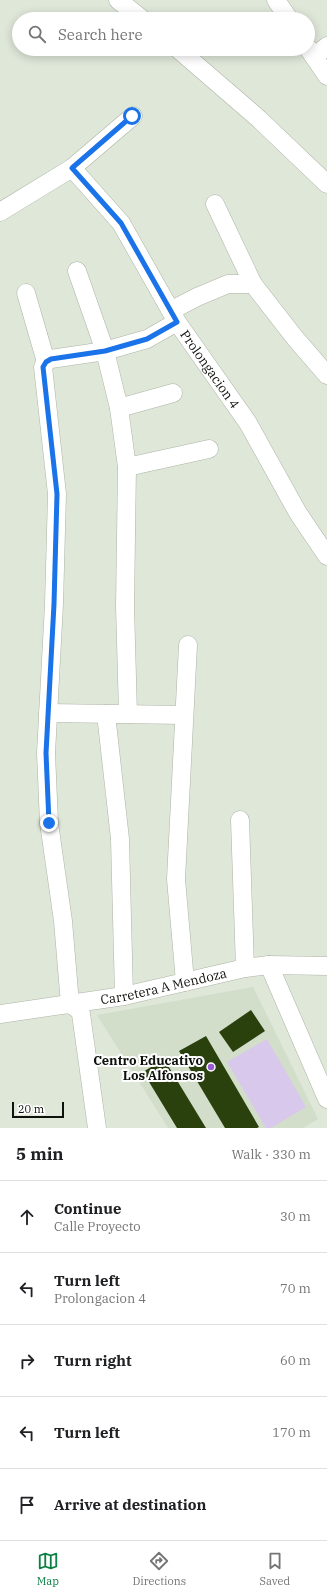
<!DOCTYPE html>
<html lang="en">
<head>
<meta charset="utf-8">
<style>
	:root { --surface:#fff; --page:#f6f6f6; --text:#202124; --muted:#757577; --line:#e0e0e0; --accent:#0b8043 }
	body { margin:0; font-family:"IBM Plex Serif",serif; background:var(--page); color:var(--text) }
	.scale { position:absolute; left:12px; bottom:10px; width:52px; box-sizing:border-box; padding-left:4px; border:2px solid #0e110c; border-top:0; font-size:11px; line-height:14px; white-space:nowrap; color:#0e110c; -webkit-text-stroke:3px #fff; paint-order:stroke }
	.stop { position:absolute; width:12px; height:12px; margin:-9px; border:3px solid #1a73e8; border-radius:50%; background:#fff }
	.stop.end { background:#1a73e8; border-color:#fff; box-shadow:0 1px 4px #0008 }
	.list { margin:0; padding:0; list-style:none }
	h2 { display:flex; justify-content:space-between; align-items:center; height:52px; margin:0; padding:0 16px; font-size:17px }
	h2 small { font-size:13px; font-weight:400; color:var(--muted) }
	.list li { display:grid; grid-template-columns:26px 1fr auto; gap:12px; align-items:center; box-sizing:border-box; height:72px; padding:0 16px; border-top:1px solid var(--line) }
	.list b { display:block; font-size:15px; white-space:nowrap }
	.list p { margin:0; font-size:13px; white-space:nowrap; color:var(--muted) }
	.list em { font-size:13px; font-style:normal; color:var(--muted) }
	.icon { flex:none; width:22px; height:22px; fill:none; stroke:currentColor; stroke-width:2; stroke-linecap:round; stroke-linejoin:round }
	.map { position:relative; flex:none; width:327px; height:1128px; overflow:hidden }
	.search { position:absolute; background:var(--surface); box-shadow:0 2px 10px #0003; left:12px; right:12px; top:12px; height:44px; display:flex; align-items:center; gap:10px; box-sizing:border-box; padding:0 14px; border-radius:22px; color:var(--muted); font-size:15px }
	.sheet { height:412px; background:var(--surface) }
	nav { display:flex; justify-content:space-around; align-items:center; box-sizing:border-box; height:56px; border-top:1px solid var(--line); background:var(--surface); font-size:11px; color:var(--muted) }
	nav a { display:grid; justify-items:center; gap:2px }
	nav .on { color:var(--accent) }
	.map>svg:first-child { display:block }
	.built { fill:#d2dec9 }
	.green { fill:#d8c9ec }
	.building { fill:#2a410e }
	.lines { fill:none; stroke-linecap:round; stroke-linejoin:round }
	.street-casing { stroke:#acb4a6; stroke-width:19 }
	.street { stroke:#fff; stroke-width:18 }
	.route { stroke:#1a73e8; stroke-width:5 }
	.poi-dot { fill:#9a5dd4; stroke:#fff; stroke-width:1.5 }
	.labels { text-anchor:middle; stroke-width:4; stroke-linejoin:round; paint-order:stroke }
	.street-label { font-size:13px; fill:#0e110c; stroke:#fff }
	.poi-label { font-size:13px; font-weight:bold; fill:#0e110c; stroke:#fff; text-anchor:end }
</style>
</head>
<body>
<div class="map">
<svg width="327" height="1128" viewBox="0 0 327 1128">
	<rect width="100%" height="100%" fill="#dfe7d9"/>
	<path class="built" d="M 253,987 L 318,1119 L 303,1128 L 168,1128 L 97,1015 Z"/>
	<path class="green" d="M 267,1039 L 306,1107 L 271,1128 L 266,1128 L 227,1062 Z"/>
	<path class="building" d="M 251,1010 L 265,1031 L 233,1052 L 219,1032 Z
		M 206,1036 L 259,1127 L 257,1128 L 225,1128 L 179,1051 Z
		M 164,1059 L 206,1128 L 177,1128 L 143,1072 Z"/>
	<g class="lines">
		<defs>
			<g id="street">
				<path d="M 118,0 L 142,19"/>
				<path d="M 276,0 L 289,19"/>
				<path d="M 308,48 L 327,76"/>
				<path d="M 178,49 L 259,119 L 327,184"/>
				<path d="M 314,57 L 327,46"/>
				<path id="s1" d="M 72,168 L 121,223 L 177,322 L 248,423 L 298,513 L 327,556"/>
				<path d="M 215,204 L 253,284 L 295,338 L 327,375"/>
				<path d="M 0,212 L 72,168 L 133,116"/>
				<path d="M 77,271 L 105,351 L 119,408 L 127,467 L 125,606 L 128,714"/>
				<path d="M 26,293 L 46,362"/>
				<path d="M 172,310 L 197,297 L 228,284 L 253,284"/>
				<path d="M 119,408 L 173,393"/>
				<path d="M 127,467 L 209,449"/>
				<path d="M 48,713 L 184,715"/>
				<path d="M 106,714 L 120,839 L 124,996"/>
				<path d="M 240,820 L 245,968"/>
				<path d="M 269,965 L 327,1099"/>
				<path d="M 185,982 L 176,879 L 188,645"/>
				<path id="s2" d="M 0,1014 L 124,996 L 245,968 L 269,965 L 327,966"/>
				<path d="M 97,1128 L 81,1014 L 79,1010 L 70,1004 L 63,921 L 49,823 L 46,753 L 54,604 L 57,494 L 43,367 L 46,362 L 51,359 L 105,351 L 147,339 L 177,322"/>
			</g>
		</defs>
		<use href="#street" class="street-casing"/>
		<use href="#street" class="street"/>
	</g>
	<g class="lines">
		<path class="route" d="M 49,823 L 46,753 L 54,604 L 57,494 L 43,367 L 46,362 L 51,359 L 105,351 L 147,339 L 177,322 L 121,223 L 72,168 L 132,116"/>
	</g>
	<circle class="poi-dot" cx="211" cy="1067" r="4"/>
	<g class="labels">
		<g class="street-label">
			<text dy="5" stroke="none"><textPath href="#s1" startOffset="245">Prolongacion 4</textPath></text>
			<text dy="5" stroke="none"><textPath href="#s2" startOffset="166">Carretera A Mendoza</textPath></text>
		</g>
		<g class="poi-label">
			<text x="203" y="1065">Centro Educativo<tspan x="203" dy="15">Los Alfonsos</tspan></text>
		</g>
	</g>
</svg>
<div class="scale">20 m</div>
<div class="stop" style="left:132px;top:116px"></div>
<div class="stop end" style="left:49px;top:823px"></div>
<div class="search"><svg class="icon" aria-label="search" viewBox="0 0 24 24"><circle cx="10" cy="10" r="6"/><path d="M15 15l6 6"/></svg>Search here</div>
</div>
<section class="sheet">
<h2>5 min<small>Walk · 330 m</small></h2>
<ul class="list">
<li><svg class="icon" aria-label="ahead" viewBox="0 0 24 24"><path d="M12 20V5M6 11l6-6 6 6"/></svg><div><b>Continue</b><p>Calle Proyecto</p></div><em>30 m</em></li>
<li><svg class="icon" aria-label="left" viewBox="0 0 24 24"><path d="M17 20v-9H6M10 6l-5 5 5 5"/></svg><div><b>Turn left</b><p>Prolongacion 4</p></div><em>70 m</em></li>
<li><svg class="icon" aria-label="right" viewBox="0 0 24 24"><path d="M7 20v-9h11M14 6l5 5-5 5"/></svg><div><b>Turn right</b></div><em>60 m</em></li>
<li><svg class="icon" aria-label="left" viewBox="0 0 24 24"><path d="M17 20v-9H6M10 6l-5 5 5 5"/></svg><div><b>Turn left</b></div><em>170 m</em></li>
<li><svg class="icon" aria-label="arrive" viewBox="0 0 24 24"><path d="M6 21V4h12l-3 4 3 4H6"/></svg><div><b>Arrive at destination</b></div></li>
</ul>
</section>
<nav>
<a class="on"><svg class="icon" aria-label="map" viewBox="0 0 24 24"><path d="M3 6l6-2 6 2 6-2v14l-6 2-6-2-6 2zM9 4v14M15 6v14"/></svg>Map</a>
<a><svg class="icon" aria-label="directions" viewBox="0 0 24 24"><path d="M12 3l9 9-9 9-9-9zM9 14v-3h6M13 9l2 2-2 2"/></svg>Directions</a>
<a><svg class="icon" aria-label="saved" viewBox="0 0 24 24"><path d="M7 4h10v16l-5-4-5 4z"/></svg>Saved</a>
</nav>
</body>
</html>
